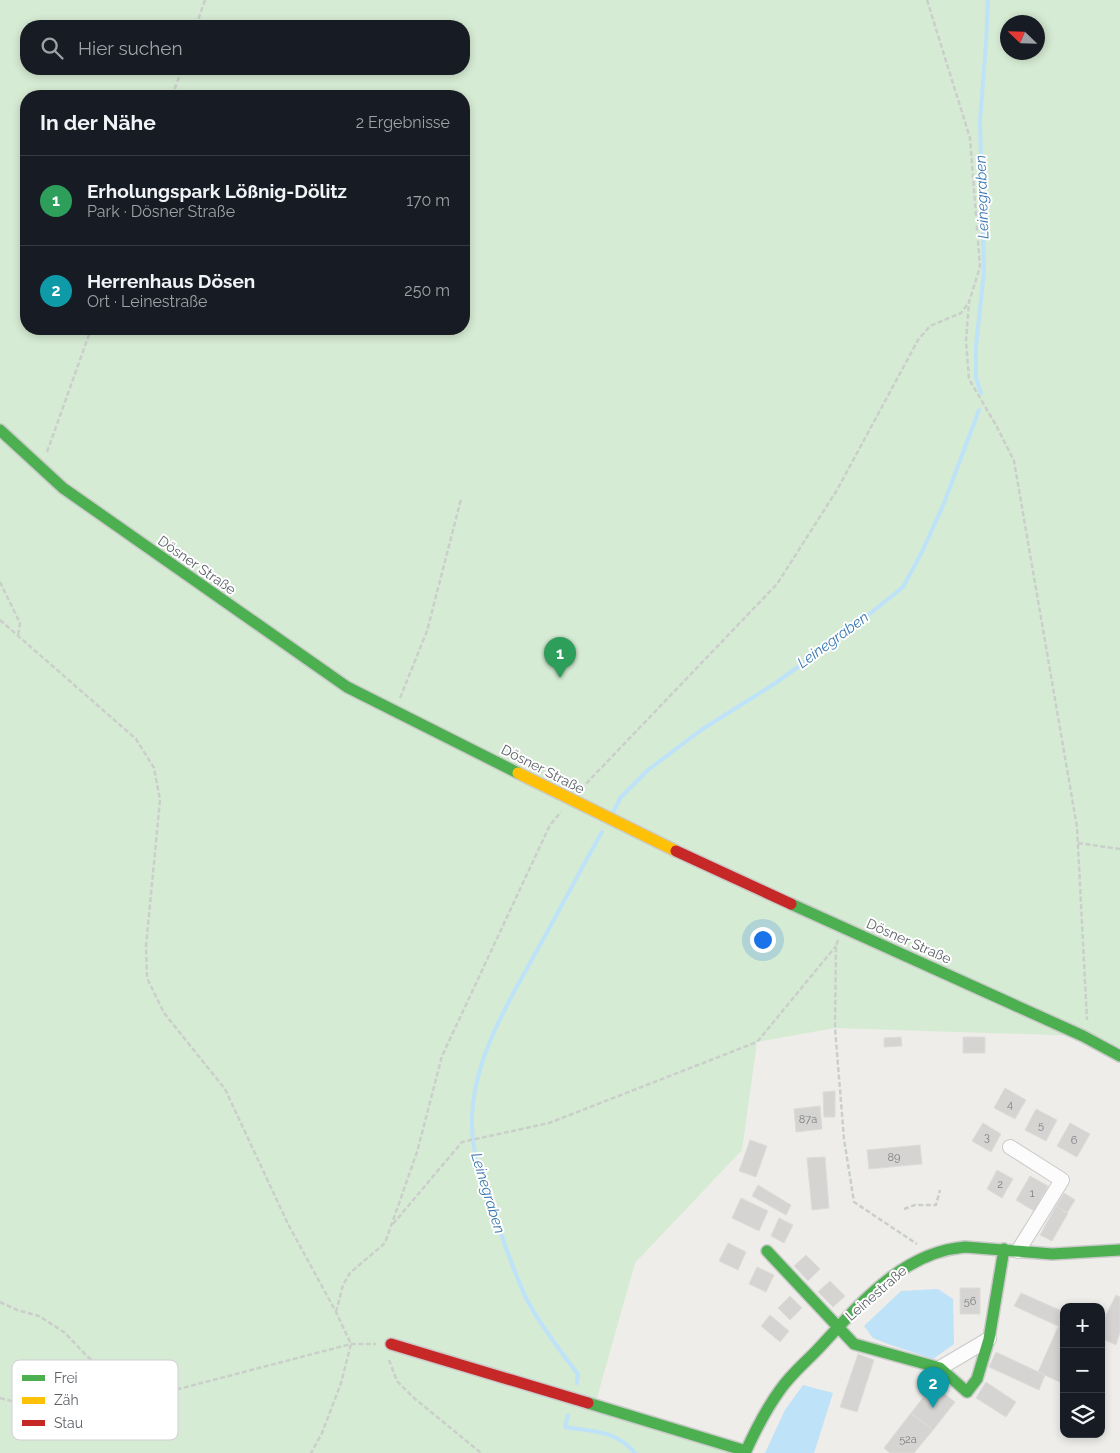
<!DOCTYPE html>
<html lang="de">
<head>
<meta charset="utf-8">
<style>
	:root { --surface:#171b24; --page:#242831; --text:#f1f3f6; --muted:#9ea1a6; --line:#363941; --accent:#909395 }
	body { margin:0; font-family:Raleway,sans-serif; background:var(--page); color:var(--text) }
	.controls { position:absolute; right:15px; bottom:15px; display:grid; overflow:hidden; border-radius:10px; box-shadow:0 2px 8px #0003 }
	.controls button { width:45px; height:45px; display:grid; place-items:center; padding:0; border:0; border-bottom:1px solid var(--line); background:var(--surface); color:var(--text); font:25px sans-serif }
	.compass { position:absolute; left:1000px; top:15px; width:45px; height:45px; border-radius:50%; background:var(--surface); box-shadow:0 2px 8px #0003; rotate:293deg }
	.you { position:absolute; left:762px; top:939px; width:18px; height:18px; margin:-12px; border:4px solid #fff; border-radius:50%; background:#1a73e8; box-shadow:0 0 0 8px #1a73e833 }
	.badge { display:grid; place-items:center; width:32px; height:32px; border-radius:50%; background:var(--accent); color:#fff; font-size:16px; font-weight:700 }
	.pin { position:absolute; translate:-50% -41px; filter:drop-shadow(0 1px 2px #0008) }
	.pin::after { content:''; position:absolute; top:26px; width:18px; height:15px; background:inherit; clip-path:polygon(0 0,100% 0,50% 100%) }
	.list { margin:0; padding:0; list-style:none }
	h2 { display:flex; justify-content:space-between; align-items:center; height:65px; margin:0; padding:0 20px; font-size:21px }
	h2 small { font-size:16px; font-weight:400; color:var(--muted) }
	.list li { display:grid; grid-template-columns:32px 1fr auto; gap:15px; align-items:center; box-sizing:border-box; height:90px; padding:0 20px; border-top:1px solid var(--line) }
	.list b { display:block; font-size:19px; white-space:nowrap }
	.list p { margin:0; font-size:16px; white-space:nowrap; color:var(--muted) }
	.list em { font-size:16px; font-style:normal; color:var(--muted) }
	.icon { flex:none; width:28px; height:28px; fill:none; stroke:currentColor; stroke-width:2; stroke-linecap:round; stroke-linejoin:round }
	.map { position:relative; flex:none; width:1120px; height:1453px; overflow:hidden }
	.search { position:absolute; background:var(--surface); box-shadow:0 2px 8px #0003; left:20px; top:20px; width:450px; height:55px; display:flex; align-items:center; gap:12px; box-sizing:border-box; padding:0 18px; border-radius:20px; color:var(--muted); font-size:19px }
	.panel { position:absolute; background:var(--surface); box-shadow:0 2px 8px #0003; left:20px; top:90px; width:450px; height:245px; border-radius:20px }
	.map>svg:first-child { display:block }
	.green { fill:#d6ebd3; fill-rule:evenodd }
	.water { fill:#bee2f8 }
	.lines { fill:none; stroke-linecap:round; stroke-linejoin:round }
	.stream { stroke:#bee2f8; stroke-width:4 }
	.building { fill:#d5d4d2; stroke:#dedcd8 }
	.street-casing { stroke:#c9cac9; stroke-width:16 }
	.fast-casing { stroke:#cacaca; stroke-width:14 }
	.slow-casing { stroke:#cacaca; stroke-width:14 }
	.jam-casing { stroke:#cacaca; stroke-width:14 }
	.path { stroke:#cacfcb; stroke-width:2.5; stroke-dasharray:5 2.5; stroke-linecap:butt }
	.street { stroke:#fcfcfc; stroke-width:14 }
	.fast { stroke:#4caf50; stroke-width:11 }
	.slow { stroke:#ffc107; stroke-width:11 }
	.jam { stroke:#c62828; stroke-width:11 }
	.labels { text-anchor:middle; stroke-width:4; stroke-linejoin:round; paint-order:stroke }
	.number-label { font-size:11px; fill:#7d8084 }
	.street-label { font-size:14px; fill:#5e6368; stroke:#fff }
	.water-label { font-size:15px; font-style:italic; fill:#3978b2; stroke:#fff }
	.key { fill:#fff; stroke:#cfd0d2; stroke-width:1 }
	.key-label { font-size:14px; fill:#5e6368 }
</style>
</head>
<body>
<div class="map">
<svg width="1120" height="1453" viewBox="0 0 1120 1453">
	<rect width="100%" height="100%" fill="#eeede9"/>
	<path class="green" d="M 0,0 L 1120,0 L 1120,1051 L 1083,1036 L 835,1028 L 757,1042 L 742,1150 L 635,1263 L 595,1405 L 745,1453 L 0,1453 ZM 1008,22 L 1038,22 L 1038,52 L 1008,52 ZM 26,26 L 464,26 L 464,69 L 26,69 ZM 26,96 L 464,96 L 464,329 L 26,329 Z"/>
	<path class="water" d="M 938,1289 L 953,1299 L 954,1344 L 933,1359 L 888,1344 L 873,1338 L 864,1326 L 901,1291 Z
		M 803,1385 L 833,1393 L 814,1453 L 765,1453 L 785,1410 Z"/>
	<g class="lines">
		<path class="stream" d="M 981,393 L 976,378 L 976,346 L 984,271 L 980,120 L 986,44 L 988,0
			M 613,812 L 621,797 L 648,770 L 701,730 L 774,684 L 847,632 L 903,587 L 922,552 L 944,503 L 979,410
			M 577,1383 L 578,1374 C 560,1351 538,1322 525,1296 C 515,1273 506,1249 498,1225 C 487,1193 473,1161 472,1127 C 470,1061 510,1000 540,945 C 561,907 581,869 602,832
			M 568,1415 L 565,1427 C 594,1432 615,1430 635,1453"/>
	</g>
	<path class="building" d="M 901,1037 L 902,1046 L 884,1047 L 884,1038 Z
		M 963,1037 L 985,1037 L 985,1053 L 963,1053 Z
		M 1005,1088 L 1026,1100 L 1015,1119 L 994,1108 Z
		M 835,1091 L 835,1117 L 824,1117 L 823,1092 Z
		M 820,1106 L 822,1129 L 796,1132 L 794,1109 Z
		M 1036,1109 L 1057,1120 L 1046,1141 L 1025,1130 Z
		M 983,1123 L 1001,1134 L 991,1152 L 972,1141 Z
		M 1070,1123 L 1090,1134 L 1077,1157 L 1057,1146 Z
		M 750,1140 L 767,1146 L 756,1177 L 739,1171 Z
		M 920,1145 L 922,1164 L 869,1169 L 867,1150 Z
		M 825,1157 L 829,1208 L 812,1210 L 807,1158 Z
		M 997,1170 L 1013,1179 L 1002,1198 L 987,1189 Z
		M 1030,1176 L 1048,1186 L 1034,1211 L 1016,1200 Z
		M 758,1185 L 791,1205 L 786,1215 L 752,1196 Z
		M 1064,1193 L 1075,1200 L 1067,1213 L 1056,1206 Z
		M 741,1198 L 768,1211 L 759,1231 L 732,1218 Z
		M 1056,1206 L 1068,1213 L 1052,1241 L 1040,1235 Z
		M 779,1218 L 793,1225 L 784,1243 L 771,1236 Z
		M 728,1243 L 746,1252 L 738,1270 L 719,1261 Z
		M 806,1255 L 820,1269 L 808,1281 L 794,1266 Z
		M 757,1267 L 774,1275 L 766,1292 L 749,1284 Z
		M 830,1281 L 845,1296 L 833,1307 L 818,1292 Z
		M 960,1288 L 980,1288 L 980,1314 L 960,1314 Z
		M 1021,1293 L 1064,1312 L 1064,1320 L 1060,1327 L 1014,1306 Z
		M 1116,1295 L 1120,1297 L 1120,1332 L 1116,1345 L 1101,1338 L 1101,1325 Z
		M 790,1296 L 802,1308 L 790,1320 L 778,1308 Z
		M 770,1315 L 789,1331 L 780,1342 L 761,1326 Z
		M 1064,1320 L 1064,1379 L 1062,1383 L 1038,1372 L 1058,1327 L 1060,1327 Z
		M 996,1352 L 1045,1375 L 1039,1390 L 989,1367 Z
		M 858,1354 L 874,1360 L 857,1412 L 840,1407 Z
		M 986,1382 L 1016,1402 L 1006,1417 L 976,1398 Z
		M 933,1385 L 955,1402 L 933,1430 L 911,1413 Z
		M 911,1413 L 933,1430 L 914,1453 L 890,1453 L 884,1448 Z"/>
	<g class="lines">
		<defs>
			<path id="street" d="M 1010,1147 L 1062,1180 L 1018,1251
				M 940,1368 L 989,1339"/>
			<path id="fast" d="M 0,430 L 63,488 L 347,687 L 518,773
				M 791,904 L 1083,1036 L 1120,1056
				M 767,1251 L 854,1344 L 940,1368 L 967,1392 L 977,1379 L 989,1339 L 1004,1249
				M 588,1403 L 746,1451
				M 745,1453 C 755,1431 766,1409 780,1390 C 791,1374 806,1362 819,1348 C 859,1305 902,1252 965,1247 L 1052,1254 L 1120,1250"/>
			<path id="slow" d="M 518,773 L 676,851"/>
			<path id="jam" d="M 676,851 L 791,904
				M 391,1344 L 588,1403"/>
		</defs>
		<use href="#street" class="street-casing"/>
		<use href="#fast" class="fast-casing"/>
		<use href="#slow" class="slow-casing"/>
		<use href="#jam" class="jam-casing"/>
		<path class="path" d="M 927,0 L 970,138 L 980,267 L 969,302 L 966,341 L 969,379 L 997,427 L 1014,461 L 1077,827 L 1087,1020
			M 196,26 L 205,0
			M 172,96 L 182,69
			M 47,452 L 91,329
			M 0,582 L 20,623 L 18,636
			M 0,620 L 136,739 L 154,768 L 160,800 L 146,946 L 147,978 L 164,1013 L 225,1089 L 288,1224 L 336,1312 L 351,1344 L 341,1383 L 322,1433 L 311,1453
			M 400,698 L 427,631 L 461,499
			M 581,789 L 777,584 L 837,490 L 918,340 L 930,326 L 961,313 L 969,302
			M 1078,843 L 1120,849
			M 838,940 L 836,946 L 835,1028 L 844,1139 L 854,1202 L 917,1244
			M 904,1209 L 915,1205 L 936,1205 L 940,1190
			M 393,1224 L 462,1142 L 549,1123 L 757,1042 L 836,946
			M 0,1302 L 17,1310 L 39,1316 L 64,1332 L 88,1357 L 112,1376 L 126,1403
			M 336,1312 L 343,1285 L 350,1273 L 385,1243 L 417,1152 L 442,1056 L 550,825 L 561,812
			M 389,1360 L 397,1381 L 414,1398 L 481,1453
			M 0,1398 L 39,1408 L 90,1408 L 121,1404 L 351,1344 L 376,1344"/>
		<use href="#street" class="street"/>
		<use href="#fast" class="fast"/>
		<use href="#slow" class="slow"/>
		<use href="#jam" class="jam"/>
	</g>
	<g class="labels">
		<g class="number-label">
			<text x="1010" y="1108">4</text>
			<text x="808" y="1123">87a</text>
			<text x="1041" y="1129">5</text>
			<text x="987" y="1141">3</text>
			<text x="1074" y="1144">6</text>
			<text x="894" y="1161">89</text>
			<text x="1000" y="1188">2</text>
			<text x="1032" y="1197">1</text>
			<text x="970" y="1305">56</text>
			<text x="908" y="1443">52a</text>
		</g>
		<g class="street-label">
			<text transform="translate(197 565) rotate(35)" y="5">Dösner Straße</text>
			<text transform="translate(543 769) rotate(27)" y="5">Dösner Straße</text>
			<text transform="translate(909 941) rotate(24)" y="5">Dösner Straße</text>
			<text transform="translate(876 1293) rotate(-41)" y="5">Leinestraße</text>
		</g>
		<g class="water-label">
			<text transform="translate(982 197) rotate(-92)" y="5">Leinegraben</text>
			<text transform="translate(833 640) rotate(-36)" y="5">Leinegraben</text>
			<text transform="translate(488 1193) rotate(73)" y="5">Leinegraben</text>
		</g>
	</g>
	<rect x="12" y="1360" width="166" height="80" rx="8" class="key"/>
	<rect x="22" y="1375" width="23" height="6" fill="#4caf50"/>
	<rect x="22" y="1397" width="23" height="7" fill="#ffc107"/>
	<rect x="22" y="1420" width="23" height="6" fill="#c62828"/>
	<g class="key-label">
		<text x="54" y="1383">Frei</text>
		<text x="54" y="1405">Zäh</text>
		<text x="54" y="1428">Stau</text>
	</g>
</svg>
<div class="controls">
<button>+</button>
<button>−</button>
<button><svg class="icon" aria-label="layers" viewBox="0 0 24 24"><path d="M12 4l9 5-9 5-9-5zM3 14l9 5 9-5"/></svg></button>
</div>
<svg class="compass" viewBox="-18 -18 36 36"><path d="M0-13l5 13h-10z" fill="#e53935"/><path d="M0 13l5-13h-10z" fill="#9ea1a6"/></svg>
<div class="you"></div>
<div class="pin badge" style="left:560px;top:678px;background:#2e9e5b">1</div>
<div class="pin badge" style="left:933px;top:1408px;background:#0f9aa8">2</div>
<div class="search"><svg class="icon" aria-label="search" viewBox="0 0 24 24"><circle cx="10" cy="10" r="6"/><path d="M15 15l6 6"/></svg>Hier suchen</div>
<section class="panel">
<h2>In der Nähe<small>2 Ergebnisse</small></h2>
<ul class="list">
<li><span class="badge" style="background:#2e9e5b">1</span><div><b>Erholungspark Lößnig-Dölitz</b><p>Park · Dösner Straße</p></div><em>170 m</em></li>
<li><span class="badge" style="background:#0f9aa8">2</span><div><b>Herrenhaus Dösen</b><p>Ort · Leinestraße</p></div><em>250 m</em></li>
</ul>
</section>
</div>
</body>
</html>
